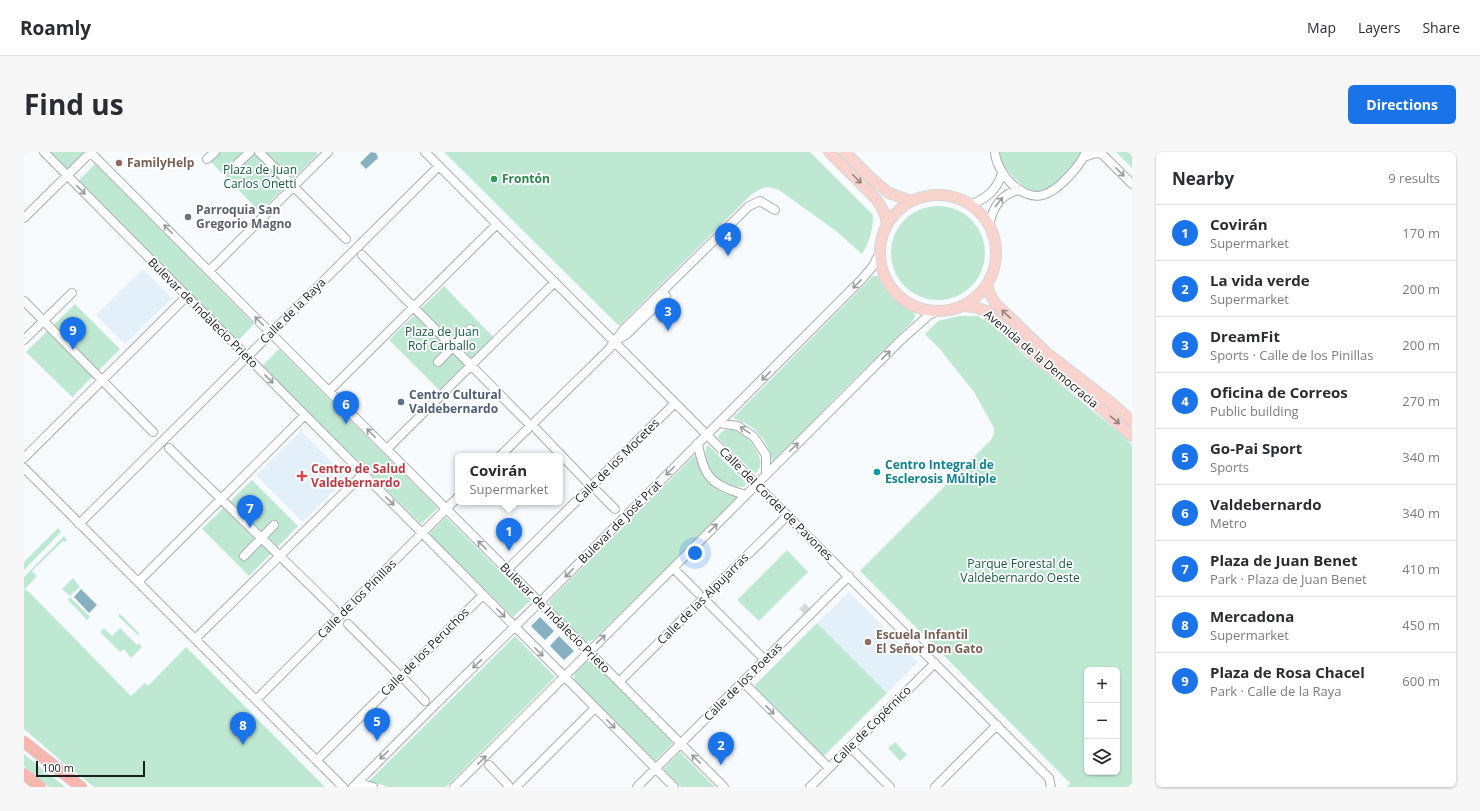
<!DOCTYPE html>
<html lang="en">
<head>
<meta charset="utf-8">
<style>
	:root { --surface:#fff; --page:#f7f7f7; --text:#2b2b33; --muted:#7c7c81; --line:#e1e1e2; --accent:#1a73e8 }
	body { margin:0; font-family:"Open Sans",sans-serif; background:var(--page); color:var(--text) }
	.controls { position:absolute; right:12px; bottom:12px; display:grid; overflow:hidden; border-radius:6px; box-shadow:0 1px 3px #0004 }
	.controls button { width:36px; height:36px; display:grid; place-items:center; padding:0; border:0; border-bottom:1px solid var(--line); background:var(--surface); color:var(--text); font:20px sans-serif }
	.scale { position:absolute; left:12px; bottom:10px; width:109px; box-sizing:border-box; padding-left:4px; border:2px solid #1c1e1f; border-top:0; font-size:11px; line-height:14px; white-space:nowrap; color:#1c1e1f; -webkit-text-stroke:3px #fff; paint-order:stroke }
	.you { position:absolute; left:671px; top:401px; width:14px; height:14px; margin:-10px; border:3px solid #fff; border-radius:50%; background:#1a73e8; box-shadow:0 0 0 6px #1a73e833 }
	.badge { display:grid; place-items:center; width:26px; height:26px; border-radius:50%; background:var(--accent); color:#fff; font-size:13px; font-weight:700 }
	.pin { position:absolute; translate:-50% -33px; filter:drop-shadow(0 1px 2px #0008) }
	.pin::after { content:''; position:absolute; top:21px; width:14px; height:12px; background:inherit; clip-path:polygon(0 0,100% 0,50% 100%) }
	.popup { position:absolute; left:431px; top:301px; width:108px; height:52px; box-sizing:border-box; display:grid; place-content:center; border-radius:6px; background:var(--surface); filter:drop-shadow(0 1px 3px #0005); font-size:13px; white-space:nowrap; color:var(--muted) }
	.popup b { font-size:15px; color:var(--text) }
	.popup::after { content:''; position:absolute; left:50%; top:100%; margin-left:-8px; border:8px solid transparent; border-top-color:var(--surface) }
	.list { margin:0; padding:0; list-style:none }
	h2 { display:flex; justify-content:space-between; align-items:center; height:52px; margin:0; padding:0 16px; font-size:17px }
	h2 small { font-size:13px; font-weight:400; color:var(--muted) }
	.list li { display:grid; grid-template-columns:26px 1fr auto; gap:12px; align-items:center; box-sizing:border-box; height:56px; padding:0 16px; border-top:1px solid var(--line) }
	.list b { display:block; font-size:15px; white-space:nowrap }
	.list p { margin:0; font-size:13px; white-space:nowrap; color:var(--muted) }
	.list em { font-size:13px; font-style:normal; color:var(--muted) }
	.icon { flex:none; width:22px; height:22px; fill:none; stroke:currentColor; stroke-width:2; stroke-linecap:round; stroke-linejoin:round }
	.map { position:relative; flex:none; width:1108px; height:635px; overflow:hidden; border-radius:6px }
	header { display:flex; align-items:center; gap:24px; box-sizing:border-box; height:56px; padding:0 20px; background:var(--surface); border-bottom:1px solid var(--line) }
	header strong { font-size:19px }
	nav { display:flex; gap:22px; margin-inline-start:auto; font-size:14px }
	.intro { display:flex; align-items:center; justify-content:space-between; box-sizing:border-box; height:96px; padding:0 24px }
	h1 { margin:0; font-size:28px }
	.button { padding:10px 18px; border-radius:6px; background:var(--accent); color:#fff; font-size:14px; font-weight:700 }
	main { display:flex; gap:24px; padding:0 24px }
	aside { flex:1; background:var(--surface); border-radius:6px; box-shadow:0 1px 3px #0004 }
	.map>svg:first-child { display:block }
	.built { fill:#e4f0f9 }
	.green { fill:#bfe8d3; fill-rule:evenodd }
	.water { fill:#87b1c1 }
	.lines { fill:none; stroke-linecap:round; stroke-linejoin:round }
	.minor-tunnel { stroke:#d6dadd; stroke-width:8; stroke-dasharray:8 4; stroke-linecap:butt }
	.minor-casing { stroke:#a9aeb2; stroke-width:10 }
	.major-casing { stroke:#d6d6d7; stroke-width:12 }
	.highway-casing { stroke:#d6d6d7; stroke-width:13 }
	.minor { stroke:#fff; stroke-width:8 }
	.major { stroke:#f9d4ce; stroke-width:10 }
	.highway { stroke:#f5b7ae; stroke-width:11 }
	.oneway { stroke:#999a9a }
	.oneway2 { stroke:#96827f }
	.education-dot { fill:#8d6e63; stroke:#fff; stroke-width:1.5 }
	.leisure-dot { fill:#2e9e5b; stroke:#fff; stroke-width:1.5 }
	.worship-dot { fill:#6b7280; stroke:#fff; stroke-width:1.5 }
	.service-dot { fill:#5c6f8a; stroke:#fff; stroke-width:1.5 }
	.culture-dot { fill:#0f9aa8; stroke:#fff; stroke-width:1.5 }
	.health-dot { fill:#e0444e; stroke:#fff; stroke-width:1.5 }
	.labels { text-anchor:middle; stroke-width:3.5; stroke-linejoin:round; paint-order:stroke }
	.education-label { font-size:12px; font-weight:bold; fill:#785e54; stroke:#fff; text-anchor:start }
	.park-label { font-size:12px; fill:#155a40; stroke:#fff }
	.leisure-label { font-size:12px; font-weight:bold; fill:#27864d; stroke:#fff; text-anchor:start }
	.worship-label { font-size:12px; font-weight:bold; fill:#5b616d; stroke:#fff; text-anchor:start }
	.street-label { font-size:12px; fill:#1c1e1f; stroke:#fff }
	.service-label { font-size:12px; font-weight:bold; fill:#4e5e75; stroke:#fff; text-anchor:start }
	.culture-label { font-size:12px; font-weight:bold; fill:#0d838f; stroke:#fff; text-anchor:start }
	.health-label { font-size:12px; font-weight:bold; fill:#be3a42; stroke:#fff; text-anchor:start }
</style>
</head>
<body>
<header>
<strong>Roamly</strong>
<nav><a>Map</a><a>Layers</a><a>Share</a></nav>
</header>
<div class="intro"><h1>Find us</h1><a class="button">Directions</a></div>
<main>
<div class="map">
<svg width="1108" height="635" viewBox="0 0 1108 635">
	<rect width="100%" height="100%" fill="#f7fbfe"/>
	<path class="built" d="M 119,117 L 148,146 L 101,192 L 72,163 Z
		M 277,279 L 323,325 L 279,370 L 232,323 Z
		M 825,440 L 894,510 L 863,541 L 793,471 Z"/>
	<path class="green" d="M 26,0 L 59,0 L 60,2 L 44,18 Z
		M 195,0 L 292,0 L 294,2 L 236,60 L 186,9 Z
		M 420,0 L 786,0 L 849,63 C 849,77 846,90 838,102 L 812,79 L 755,38 C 741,33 740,35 728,42 L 595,174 Z
		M 976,0 L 1058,0 C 1050,14 1024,48 1004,38 C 998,35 993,28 988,23 C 982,17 975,10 976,0 Z
		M 1092,0 L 1108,0 L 1108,16 Z
		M 71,12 L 230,172 L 214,189 L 54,29 Z
		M867 101a47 47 0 1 1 94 0a47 47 0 1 1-94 0Z
		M 849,124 L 854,124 L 865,140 L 875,150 L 890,159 L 891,164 L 889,169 L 814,243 L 749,311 C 743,287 732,274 709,266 Z
		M 420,134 L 470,186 L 416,239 L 365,188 Z
		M 51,152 L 96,197 L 48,245 L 2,200 Z
		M 935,164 L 954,164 L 959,168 L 962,165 L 1002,205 L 1100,284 L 1108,294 L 1108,635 L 1043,635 L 1046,631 L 836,419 L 967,288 L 970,282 L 970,276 L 950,240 L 915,196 L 901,182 L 914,169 ZM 1063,518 L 1093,518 L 1093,620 L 1063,620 Z
		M 255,197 L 414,356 L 397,372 L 238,214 Z
		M 706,277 C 711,278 715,280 720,283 C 728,290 745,312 731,321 L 729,320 L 694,286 C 696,280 699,278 706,277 Z
		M 684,293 L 721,330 L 722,332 L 720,335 C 704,336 683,325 682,308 C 681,303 682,299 682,295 Z
		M 671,303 C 676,319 684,334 700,341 C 704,343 711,343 716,345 L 569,488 L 563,490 L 559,489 L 527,457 L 525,449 Z
		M 228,328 L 274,374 L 225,424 L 178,377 Z
		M 422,365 L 506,449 L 489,465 L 405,382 Z
		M 34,376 L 37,380 L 0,418 L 0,410 Z
		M 40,384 L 43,388 L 41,390 L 39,389 L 8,419 L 13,424 L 0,438 L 4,439 L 107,544 L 121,531 L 124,534 L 162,495 L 301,635 L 70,635 L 36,608 L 0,577 L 0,425 Z
		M 763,398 L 784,420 L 735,469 L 713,448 Z
		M 49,426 L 56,435 L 46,444 L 38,437 Z
		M 46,445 L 66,465 L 63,468 L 44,448 Z
		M 95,461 L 115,481 L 114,483 L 95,465 Z
		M 793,471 L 863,541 L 799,605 L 732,537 L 731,533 Z
		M 80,476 L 88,484 L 96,476 L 113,493 L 109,497 L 115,491 L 118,495 L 107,506 L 100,497 L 96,500 L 76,480 Z
		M 491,484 L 531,525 L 422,635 L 362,635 L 359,633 L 344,630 Z
		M 564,509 L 570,511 L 649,591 L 631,609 L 551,530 C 548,522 555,513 564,509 Z
		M 871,590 L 883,603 L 876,609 L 864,596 Z
		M 656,600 L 691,635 L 657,635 L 639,617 Z
		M 0,602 L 41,635 L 25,635 L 0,614 Z"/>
	<path class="water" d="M 347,0 L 352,1 L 354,6 L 342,17 L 336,11 Z
		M 57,437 L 73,453 L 65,461 L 50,445 Z
		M 516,465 L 530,479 L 521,488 L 507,474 Z
		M 535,484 L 550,499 L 540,508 L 526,494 Z"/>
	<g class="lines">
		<path class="minor-tunnel" d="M 778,454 L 784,460"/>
		<defs>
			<path id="minor" d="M 20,0 L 650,635
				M 66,0 L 700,635
				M 235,0 L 322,87
				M 401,0 L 1025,626 L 1027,635
				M 971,0 C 972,20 997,49 1019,43 C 1034,39 1056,14 1062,0
				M 1060,5 L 1072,1 L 1078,2 L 1108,32
				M 183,7 L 191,0
				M 214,11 L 226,0
				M 946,53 C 963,46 973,38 978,21
				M 0,66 L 67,0
				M 965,73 C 969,55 977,41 996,38
				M 338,103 L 502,269
				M 185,119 L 304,0
				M 0,149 L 129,280
				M 595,187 L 603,182 L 642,144
				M 0,188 L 48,141
				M 414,210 L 446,177
				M 305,239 L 473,72
				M 695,271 L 714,274 L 730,285 L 742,303 L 742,323
				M 513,278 L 562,329
				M 674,291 C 679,326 689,334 722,343
				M 145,296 C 200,351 256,403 311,458
				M 363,297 L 531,130
				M 476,304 L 585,197 L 600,177 L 725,54 L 736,49 L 751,58
				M 0,306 L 163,144
				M 0,316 L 319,635
				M 574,340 L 591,357
				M 55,372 L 415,14
				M 220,404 L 250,373
				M 483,418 L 651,251
				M 652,419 L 674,441
				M 114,430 L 281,263
				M 683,450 L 741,508
				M 324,472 L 372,520
				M 171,487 L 339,322
				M 382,529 L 401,549
				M 595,530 L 763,364
				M 719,530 L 805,616
				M 232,548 L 434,345
				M 826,595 L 866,635
				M 293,608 L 459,443
				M 465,613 L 484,633
				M 334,631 L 349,635
				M 329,635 L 408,556 L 525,441 L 838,127 L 849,114 L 856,100
				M 430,635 L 877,188 L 905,163 L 914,159
				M 492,635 L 571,556
				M 613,635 L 825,424
				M 786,635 L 911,511
				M 911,635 L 973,573"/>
			<path id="major" d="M 805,0 L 853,48 L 861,62 L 863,74
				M 821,0 L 847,26 L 865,41 L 887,49
				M856 101a58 58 0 1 1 116 0a58 58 0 1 1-116 0Z
				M 963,132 L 965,140 L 971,151 L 1023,201 L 1085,249 L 1108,269
				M 939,154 L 950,155 L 963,159 L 1014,207 L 1078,257 L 1108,284"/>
			<path id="highway" d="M 0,590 L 57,635
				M 0,622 L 16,635"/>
		</defs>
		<use href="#minor" class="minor-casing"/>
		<use href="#major" class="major-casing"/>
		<use href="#highway" class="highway-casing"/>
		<use href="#minor" class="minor"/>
		<use href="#major" class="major"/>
		<use href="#highway" class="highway"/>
	</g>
	<defs><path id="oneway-shaft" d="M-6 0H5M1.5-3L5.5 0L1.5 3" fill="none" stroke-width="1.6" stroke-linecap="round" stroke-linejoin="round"/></defs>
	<g class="oneway">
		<use href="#oneway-shaft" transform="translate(1096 20) rotate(45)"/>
		<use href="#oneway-shaft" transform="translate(57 38) rotate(45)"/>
		<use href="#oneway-shaft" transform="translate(975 50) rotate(-52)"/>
		<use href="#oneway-shaft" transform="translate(144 77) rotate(-135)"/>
		<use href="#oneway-shaft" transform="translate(833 132) rotate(135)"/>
		<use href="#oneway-shaft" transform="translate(235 169) rotate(-135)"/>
		<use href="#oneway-shaft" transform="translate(862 203) rotate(-45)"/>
		<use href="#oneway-shaft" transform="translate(742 224) rotate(135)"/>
		<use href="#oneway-shaft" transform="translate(245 227) rotate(45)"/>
		<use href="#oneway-shaft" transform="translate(721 278) rotate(-146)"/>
		<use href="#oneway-shaft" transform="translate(347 281) rotate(-135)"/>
		<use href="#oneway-shaft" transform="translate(770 295) rotate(-45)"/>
		<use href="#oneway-shaft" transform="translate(646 319) rotate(135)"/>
		<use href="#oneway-shaft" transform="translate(366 349) rotate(45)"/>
		<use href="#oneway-shaft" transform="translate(689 376) rotate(-45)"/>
		<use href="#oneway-shaft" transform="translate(458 393) rotate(-135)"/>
		<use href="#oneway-shaft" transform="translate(545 421) rotate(134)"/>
		<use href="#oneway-shaft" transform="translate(477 461) rotate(45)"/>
		<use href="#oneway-shaft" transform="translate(577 487) rotate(-44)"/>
		<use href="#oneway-shaft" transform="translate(515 500) rotate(45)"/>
		<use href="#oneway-shaft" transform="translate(453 512) rotate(136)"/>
		<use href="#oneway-shaft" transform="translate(746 558) rotate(45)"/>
		<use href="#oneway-shaft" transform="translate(587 572) rotate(45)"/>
		<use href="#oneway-shaft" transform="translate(360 603) rotate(135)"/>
		<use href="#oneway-shaft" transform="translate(672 607) rotate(-135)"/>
		<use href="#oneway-shaft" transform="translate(458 608) rotate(-45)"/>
	</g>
	<g class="oneway2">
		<use href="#oneway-shaft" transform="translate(833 27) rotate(45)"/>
		<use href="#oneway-shaft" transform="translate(982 162) rotate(-136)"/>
		<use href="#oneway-shaft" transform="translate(1091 268) rotate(41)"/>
	</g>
	<g class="education-dot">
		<circle cx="95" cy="11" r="4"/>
		<circle cx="844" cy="490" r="4"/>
	</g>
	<circle class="leisure-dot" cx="470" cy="27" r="4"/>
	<circle class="worship-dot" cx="164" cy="65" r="4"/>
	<circle class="service-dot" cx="377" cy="250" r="4"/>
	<circle class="culture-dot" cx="853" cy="320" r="4"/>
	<path class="health-dot" d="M276 318h4v4h4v4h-4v4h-4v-4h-4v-4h4z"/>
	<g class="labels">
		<g class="education-label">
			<text x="103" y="15">FamilyHelp</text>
			<text x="852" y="487">Escuela Infantil<tspan x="852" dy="14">El Señor Don Gato</tspan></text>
		</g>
		<g class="park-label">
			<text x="236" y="22">Plaza de Juan<tspan x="236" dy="14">Carlos Onetti</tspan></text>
			<text x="418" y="184">Plaza de Juan<tspan x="418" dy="14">Rof Carballo</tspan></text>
			<text x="996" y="416">Parque Forestal de<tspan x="996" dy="14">Valdebernardo Oeste</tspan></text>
		</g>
		<g class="leisure-label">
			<text x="478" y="31">Frontón</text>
		</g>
		<g class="worship-label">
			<text x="172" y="62">Parroquia San<tspan x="172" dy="14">Gregorio Magno</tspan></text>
		</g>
		<g class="street-label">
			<text transform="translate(269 159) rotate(-45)" y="4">Calle de la Raya</text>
			<text transform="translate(179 161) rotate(45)" y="4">Bulevar de Indalecio Prieto</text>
			<text transform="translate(1017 207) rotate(40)" y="4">Avenida de la Democracia</text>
			<text transform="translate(593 309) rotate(-45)" y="4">Calle de los Mocetes</text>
			<text transform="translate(752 352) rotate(45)" y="4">Calle del Cordel de Pavones</text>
			<text transform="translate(596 370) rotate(-45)" y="4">Bulevar de José Prat</text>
			<text transform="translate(333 447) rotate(-45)" y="4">Calle de los Pinillas</text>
			<text transform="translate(679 447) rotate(-45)" y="4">Calle de las Alpujarras</text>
			<text transform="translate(531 466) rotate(45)" y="4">Bulevar de Indalecio Prieto</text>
			<text transform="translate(401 500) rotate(-45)" y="4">Calle de los Peruchos</text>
			<text transform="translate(719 530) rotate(-45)" y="4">Calle de los Poetas</text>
			<text transform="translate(848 573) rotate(-45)" y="4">Calle de Copérnico</text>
		</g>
		<g class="service-label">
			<text x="385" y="247">Centro Cultural<tspan x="385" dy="14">Valdebernardo</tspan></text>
		</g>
		<g class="culture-label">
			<text x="861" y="317">Centro Integral de<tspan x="861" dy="14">Esclerosis Múltiple</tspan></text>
		</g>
		<g class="health-label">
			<text x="287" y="321">Centro de Salud<tspan x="287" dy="14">Valdebernardo</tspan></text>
		</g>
	</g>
</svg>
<div class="controls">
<button>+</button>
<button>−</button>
<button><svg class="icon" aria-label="layers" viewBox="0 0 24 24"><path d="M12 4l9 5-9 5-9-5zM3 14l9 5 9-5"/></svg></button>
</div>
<div class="scale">100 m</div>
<div class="you"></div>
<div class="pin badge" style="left:485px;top:399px">1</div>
<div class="popup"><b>Covirán</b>Supermarket</div>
<div class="pin badge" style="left:697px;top:613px">2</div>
<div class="pin badge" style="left:644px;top:179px">3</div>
<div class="pin badge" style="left:704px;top:104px">4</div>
<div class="pin badge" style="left:353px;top:589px">5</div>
<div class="pin badge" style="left:322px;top:272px">6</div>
<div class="pin badge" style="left:226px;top:376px">7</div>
<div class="pin badge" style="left:219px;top:593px">8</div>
<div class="pin badge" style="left:49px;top:198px">9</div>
</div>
<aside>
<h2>Nearby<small>9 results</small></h2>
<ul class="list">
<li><span class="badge">1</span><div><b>Covirán</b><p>Supermarket</p></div><em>170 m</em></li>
<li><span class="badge">2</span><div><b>La vida verde</b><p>Supermarket</p></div><em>200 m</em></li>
<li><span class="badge">3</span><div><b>DreamFit</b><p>Sports · Calle de los Pinillas</p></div><em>200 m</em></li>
<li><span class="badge">4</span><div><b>Oficina de Correos</b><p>Public building</p></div><em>270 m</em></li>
<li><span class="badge">5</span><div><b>Go-Pai Sport</b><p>Sports</p></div><em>340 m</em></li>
<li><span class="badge">6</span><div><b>Valdebernardo</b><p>Metro</p></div><em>340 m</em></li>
<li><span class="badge">7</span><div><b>Plaza de Juan Benet</b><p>Park · Plaza de Juan Benet</p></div><em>410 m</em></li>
<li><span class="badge">8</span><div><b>Mercadona</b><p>Supermarket</p></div><em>450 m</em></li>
<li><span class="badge">9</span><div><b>Plaza de Rosa Chacel</b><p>Park · Calle de la Raya</p></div><em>600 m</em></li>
</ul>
</aside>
</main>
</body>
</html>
